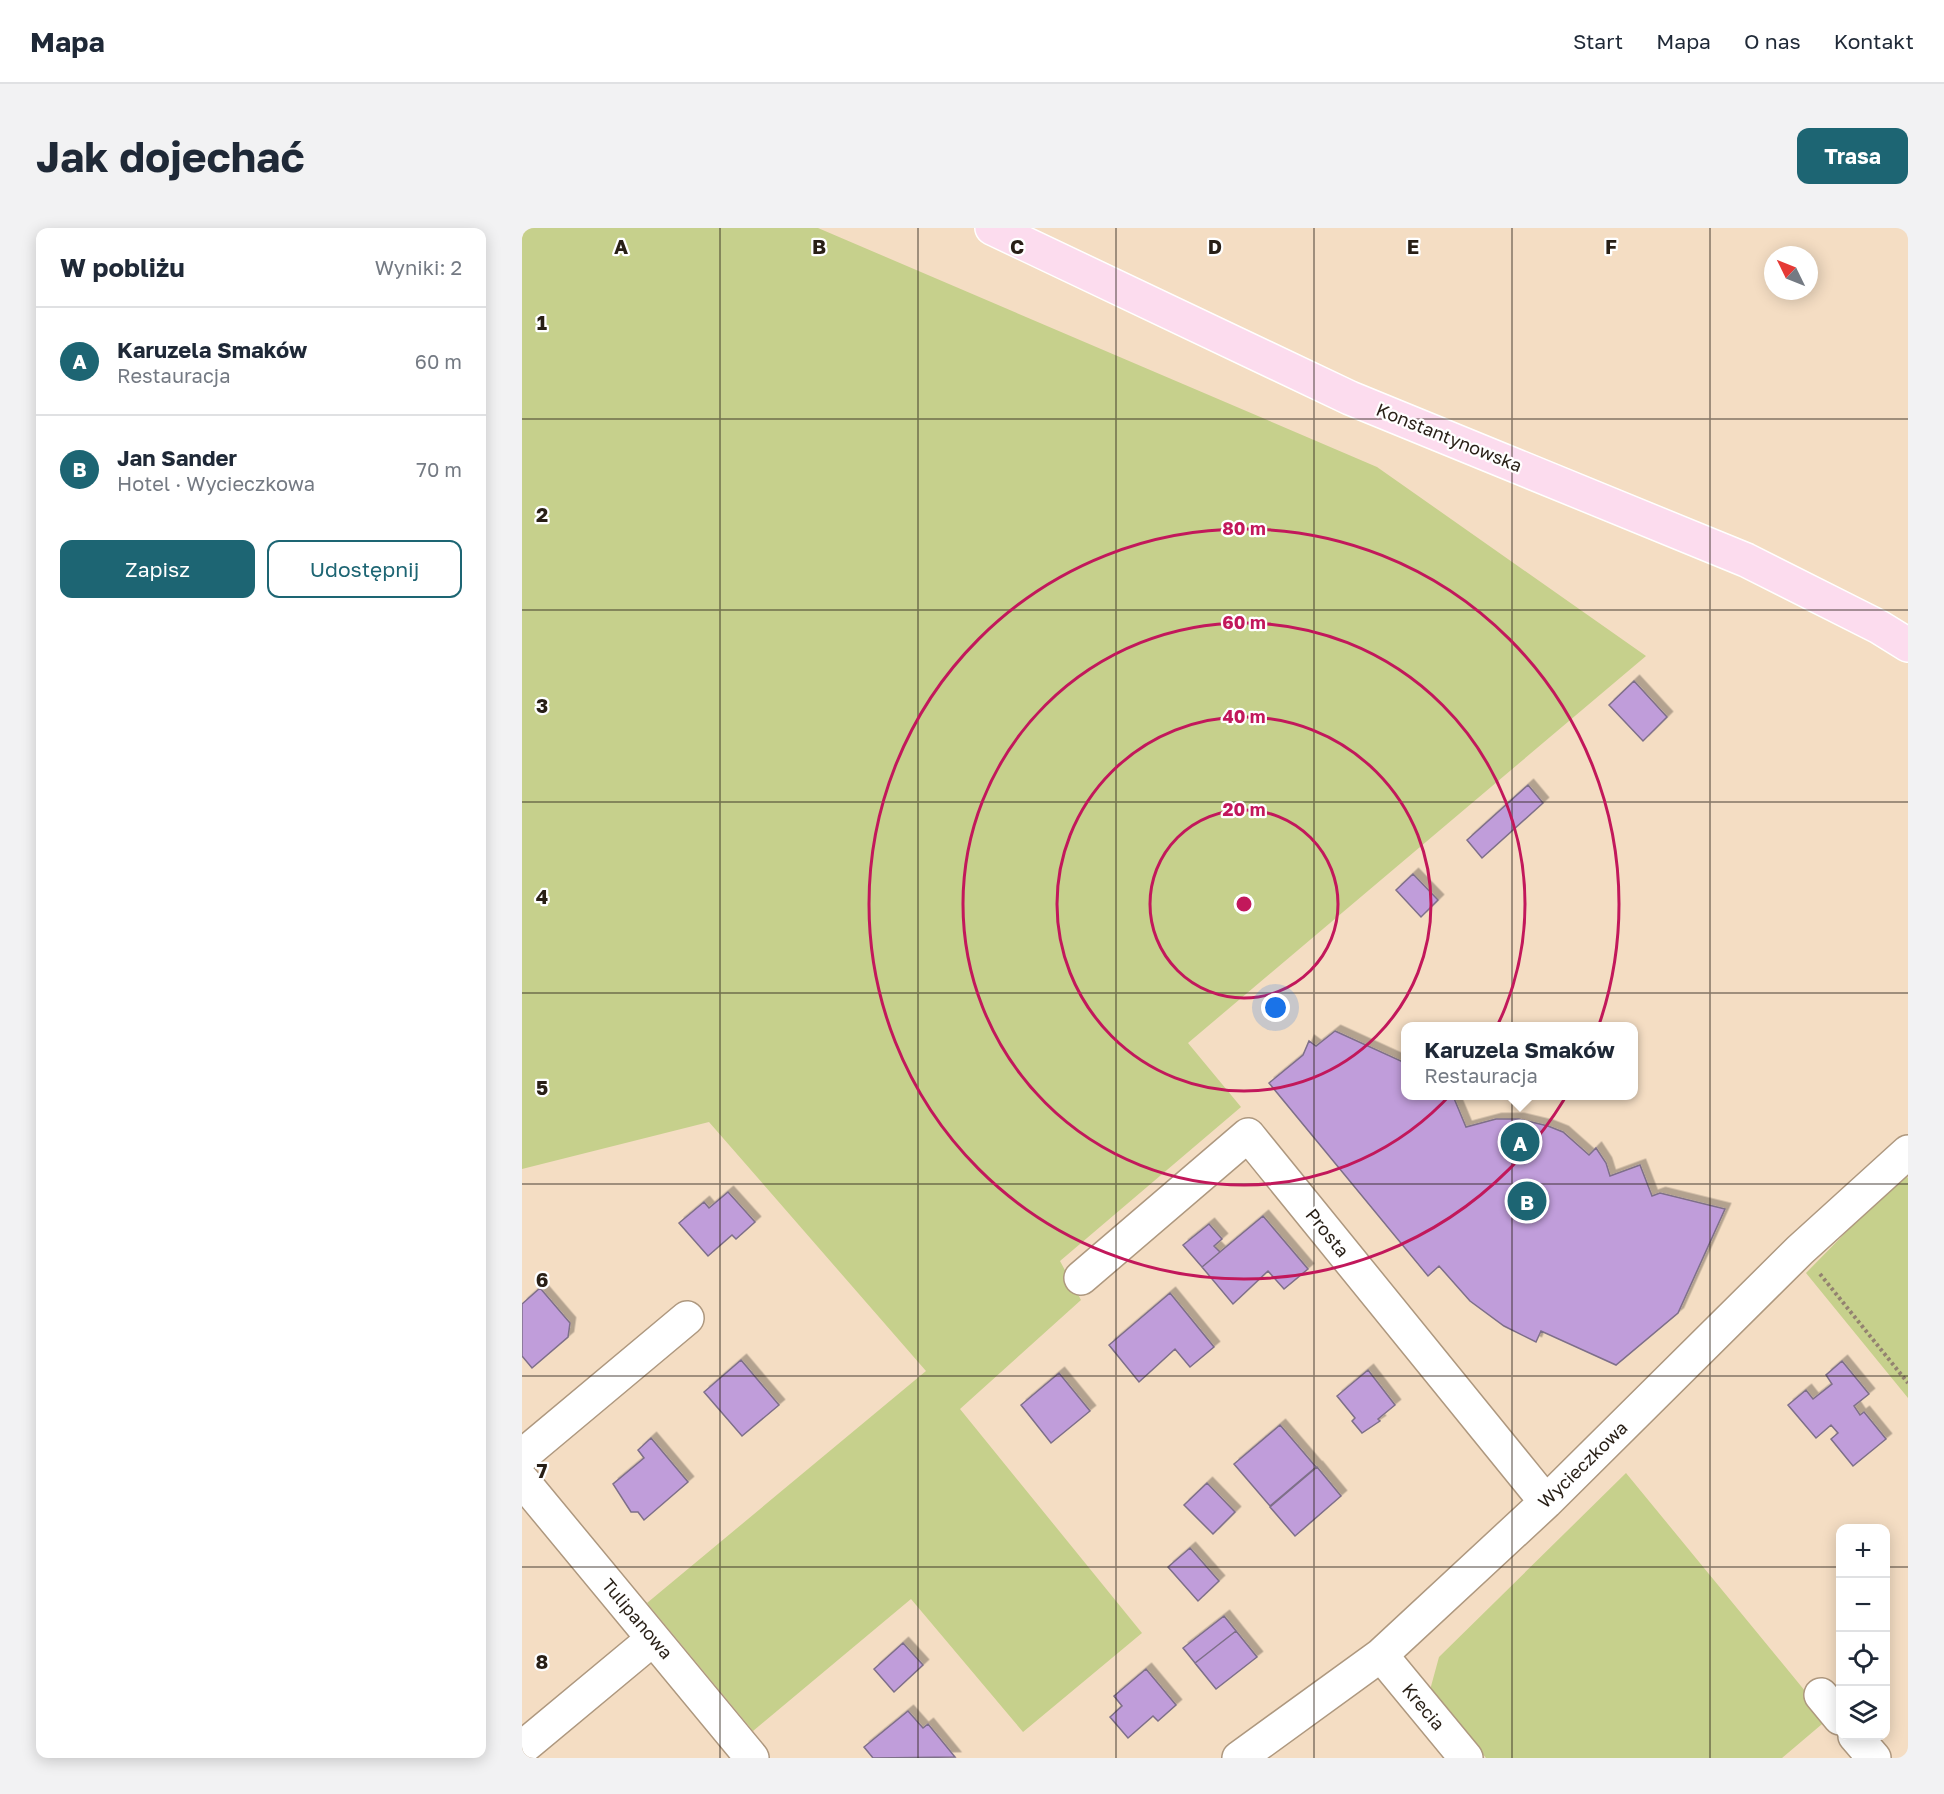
<!DOCTYPE html>
<html lang="pl">
<head>
<meta charset="utf-8">
<style>
	:root { --surface:#fff; --page:#f2f2f3; --text:#1f2937; --muted:#747a83; --line:#e0e1e3; --accent:#1d6573 }
	body { margin:0; font-family:"Golos Text",sans-serif; background:var(--page); color:var(--text) }
	.controls { position:absolute; right:18px; bottom:18px; display:grid; overflow:hidden; border-radius:12px; box-shadow:0 3px 15px #0003 }
	.controls button { width:54px; height:54px; display:grid; place-items:center; padding:0; border:0; border-bottom:2px solid var(--line); background:var(--surface); color:var(--text); font:30px sans-serif }
	.compass { position:absolute; left:1242px; top:18px; width:54px; height:54px; border-radius:50%; background:var(--surface); box-shadow:0 3px 15px #0003; rotate:313deg }
	.you { position:absolute; left:754px; top:780px; width:21px; height:21px; margin:-15px; border:4px solid #fff; border-radius:50%; background:#1a73e8; box-shadow:0 0 0 9px #1a73e833 }
	.badge { display:grid; place-items:center; width:39px; height:39px; border-radius:50%; background:var(--accent); color:#fff; font-size:20px; font-weight:700 }
	.pin { position:absolute; translate:-50% -50%; border:3px solid #fff; box-shadow:0 2px 6px #0006 }
	.popup { position:absolute; left:879px; top:794px; width:237px; height:78px; box-sizing:border-box; display:grid; place-content:center; border-radius:12px; background:var(--surface); filter:drop-shadow(0 2px 4px #0005); font-size:20px; white-space:nowrap; color:var(--muted) }
	.popup b { font-size:22px; color:var(--text) }
	.popup::after { content:''; position:absolute; left:50%; top:100%; margin-left:-12px; border:12px solid transparent; border-top-color:var(--surface) }
	.list { margin:0; padding:0; list-style:none }
	h2 { display:flex; justify-content:space-between; align-items:center; height:78px; margin:0; padding:0 24px; font-size:26px }
	h2 small { font-size:20px; font-weight:400; color:var(--muted) }
	.list li { display:grid; grid-template-columns:39px 1fr auto; gap:18px; align-items:center; box-sizing:border-box; height:108px; padding:0 24px; border-top:2px solid var(--line) }
	.list b { display:block; font-size:22px; white-space:nowrap }
	.list p { margin:0; font-size:20px; white-space:nowrap; color:var(--muted) }
	.list em { font-size:20px; font-style:normal; color:var(--muted) }
	.actions { display:flex; gap:12px; padding:18px 24px }
	.actions a { flex:1; padding:14px 0; border:2px solid var(--accent); border-radius:12px; text-align:center; font-size:21px; color:var(--accent) }
	.actions .main { background:var(--accent); color:#fff }
	.icon { flex:none; width:33px; height:33px; fill:none; stroke:currentColor; stroke-width:2; stroke-linecap:round; stroke-linejoin:round }
	.map { position:relative; flex:none; width:1386px; height:1530px; overflow:hidden; border-radius:12px }
	header { display:flex; align-items:center; gap:36px; box-sizing:border-box; height:84px; padding:0 30px; background:var(--surface); border-bottom:2px solid var(--line) }
	header strong { font-size:28px }
	nav { display:flex; gap:33px; margin-inline-start:auto; font-size:21px }
	.intro { display:flex; align-items:center; justify-content:space-between; box-sizing:border-box; height:144px; padding:0 36px }
	h1 { margin:0; font-size:42px }
	.button { padding:15px 27px; border-radius:12px; background:var(--accent); color:#fff; font-size:21px; font-weight:700 }
	main { display:flex; gap:36px; padding:0 36px }
	aside { flex:1; background:var(--surface); border-radius:12px; box-shadow:0 3px 15px #0003 }
	.map>svg:first-child { display:block }
	.green { fill:#c6d08c }
	.building { fill:#c09dda; stroke:#7e6f89; stroke-width:1.5; filter:url(#shadow) }
	.lines { fill:none; stroke-linecap:round; stroke-linejoin:round }
	.minor-casing { stroke:#ae987f; stroke-width:36 }
	.major-casing { stroke:#fff; stroke-width:36 }
	.path { stroke:#938270; stroke-width:4; stroke-dasharray:3 3; stroke-linecap:butt }
	.minor { stroke:#fff; stroke-width:33 }
	.major { stroke:#fcdcee; stroke-width:33 }
	.grid { fill:none; stroke:#281f16; stroke-width:1.5; stroke-opacity:0.55 }
	.ring { fill:none; stroke:#c2185b; stroke-width:3 }
	.labels { text-anchor:middle; stroke-width:4.5; stroke-linejoin:round; paint-order:stroke }
	.street-label { font-size:18px; fill:#281f16; stroke:#fff }
	.grid-label { font-size:20px; text-anchor:middle; font-weight:bold; fill:#281f16; stroke:#fff; stroke-width:4.5; stroke-linejoin:round; paint-order:stroke }
	.centre { fill:#c2185b; stroke:#fff; stroke-width:3 }
	.ring-label { font-size:18px; text-anchor:middle; font-weight:bold; fill:#c2185b; stroke:#fff; stroke-width:4.5; stroke-linejoin:round; paint-order:stroke }
</style>
</head>
<body>
<header>
<strong>Mapa</strong>
<nav><a>Start</a><a>Mapa</a><a>O nas</a><a>Kontakt</a></nav>
</header>
<div class="intro"><h1>Jak dojechać</h1><a class="button">Trasa</a></div>
<main>
<aside>
<h2>W pobliżu<small>Wyniki: 2</small></h2>
<ul class="list">
<li><span class="badge">A</span><div><b>Karuzela Smaków</b><p>Restauracja</p></div><em>60 m</em></li>
<li><span class="badge">B</span><div><b>Jan Sander</b><p>Hotel · Wycieczkowa</p></div><em>70 m</em></li>
</ul>
<div class="actions"><a class="main">Zapisz</a><a>Udostępnij</a></div>
</aside>
<div class="map">
<svg width="1386" height="1530" viewBox="0 0 1386 1530">
	<defs>
		<filter id="shadow"><feDropShadow dx="5.5" dy="-5.5" stdDeviation="0" flood-color="#0004"/></filter>
	</defs>
	<rect width="100%" height="100%" fill="#f4ddc3"/>
	<path class="green" d="M 0,0 L 296,0 L 855,239 L 1124,428 L 666,815 L 719,879 L 538,1033 L 559,1072 L 438,1181 L 620,1405 L 501,1504 L 389,1371 L 231,1503 L 125,1375 L 404,1143 L 187,894 L 0,941 Z
		M 1382,945 L 1386,950 L 1386,1170 L 1284,1045 Z
		M 1104,1245 L 1306,1491 L 1260,1530 L 964,1530 L 908,1462 L 917,1429 Z"/>
	<path class="building" d="M 1112,453 L 1145,489 L 1121,513 L 1087,477 Z
		M 1006,557 L 1021,575 L 960,630 L 945,612 Z
		M 891,646 L 916,672 L 899,689 L 874,662 Z
		M 813,803 L 879,833 L 884,840 L 884,868 L 931,868 L 944,899 L 974,891 L 997,891 L 1026,898 L 1041,904 L 1067,927 L 1074,920 L 1084,935 L 1088,948 L 1118,937 L 1130,968 L 1138,965 L 1203,981 L 1156,1085 L 1094,1137 L 1019,1103 L 1014,1114 L 982,1098 L 948,1073 L 917,1038 L 906,1048 L 747,855 L 781,827 L 787,813 L 794,818 Z
		M 206,964 L 233,994 L 214,1011 L 210,1007 L 186,1028 L 157,995 L 182,974 L 187,980 Z
		M 741,988 L 786,1041 L 762,1061 L 746,1043 L 711,1076 L 680,1039 Z
		M 687,996 L 700,1011 L 692,1018 L 698,1024 L 680,1039 L 661,1017 Z
		M 18,1060 L 48,1095 L 46,1109 L 10,1140 L 0,1128 L 0,1076 Z
		M 648,1065 L 692,1119 L 668,1139 L 653,1121 L 617,1154 L 587,1117 Z
		M 219,1132 L 257,1177 L 220,1208 L 182,1164 Z
		M 1320,1133 L 1347,1166 L 1332,1178 L 1338,1187 L 1342,1184 L 1364,1211 L 1331,1238 L 1309,1211 L 1316,1205 L 1309,1197 L 1294,1210 L 1266,1177 L 1284,1162 L 1291,1171 L 1310,1156 L 1304,1147 Z
		M 846,1142 L 873,1177 L 856,1191 L 858,1193 L 840,1205 L 830,1193 L 833,1190 L 815,1168 Z
		M 537,1145 L 568,1183 L 529,1215 L 499,1177 Z
		M 758,1197 L 794,1239 L 748,1278 L 712,1236 Z
		M 129,1210 L 166,1254 L 122,1292 L 116,1284 L 109,1284 L 91,1256 L 122,1230 L 116,1222 Z
		M 795,1239 L 819,1268 L 773,1308 L 748,1279 Z
		M 685,1255 L 713,1284 L 691,1306 L 662,1277 Z
		M 668,1320 L 697,1353 L 676,1373 L 646,1339 Z
		M 702,1388 L 714,1403 L 673,1435 L 661,1420 Z
		M 714,1403 L 735,1429 L 694,1461 L 673,1435 Z
		M 381,1415 L 401,1437 L 372,1464 L 352,1441 Z
		M 624,1441 L 654,1477 L 636,1493 L 631,1488 L 606,1510 L 588,1489 L 600,1478 L 592,1468 Z
		M 386,1483 L 401,1500 L 406,1496 L 433,1529 L 351,1530 L 342,1519 Z"/>
	<g class="lines">
		<defs>
			<path id="minor" d="M 559,1050 L 726,907 L 1024,1274
				M 0,1228 L 165,1090
				M 0,1252 L 230,1530
				M 859,1427 L 944,1530
				M 1299,1467 L 1318,1490
				M 1333,1508 L 1352,1530
				M 0,1520 L 131,1411
				M 717,1530 L 859,1427 L 1024,1274 L 1278,1022 L 1386,924"/>
			<path id="major" d="M 470,0 L 828,170 L 1224,332 L 1357,399 L 1386,417"/>
		</defs>
		<use href="#minor" class="minor-casing"/>
		<use href="#major" class="major-casing"/>
		<path class="path" d="M 1298,1046 L 1386,1155"/>
		<use href="#minor" class="minor"/>
		<use href="#major" class="major"/>
	</g>
	<path class="grid" d="M 198,0 L 198,1530M 396,0 L 396,1530M 594,0 L 594,1530M 792,0 L 792,1530M 990,0 L 990,1530M 1188,0 L 1188,1530M 0,191 L 1386,191M 0,382 L 1386,382M 0,574 L 1386,574M 0,765 L 1386,765M 0,956 L 1386,956M 0,1148 L 1386,1148M 0,1339 L 1318,1339M 1364,1339 L 1386,1339"/>
	<g class="ring">
		<circle cx="722" cy="676" r="94"/>
		<circle cx="722" cy="676" r="187"/>
		<circle cx="722" cy="676" r="281"/>
		<circle cx="722" cy="676" r="375"/>
	</g>
	<g class="labels">
		<g class="street-label">
			<text transform="translate(927 210) rotate(22)" y="6">Konstantynowska</text>
			<text transform="translate(805 1005) rotate(51)" y="6">Prosta</text>
			<text transform="translate(1061 1237) rotate(-44)" y="6">Wycieczkowa</text>
			<text transform="translate(115 1391) rotate(50)" y="6">Tulipanowa</text>
			<text transform="translate(901 1479) rotate(50)" y="6">Krecia</text>
		</g>
	</g>
	<g class="grid-label">
		<text x="99" y="26">A</text>
		<text x="297" y="26">B</text>
		<text x="495" y="26">C</text>
		<text x="693" y="26">D</text>
		<text x="891" y="26">E</text>
		<text x="1089" y="26">F</text>
		<text x="20" y="102">1</text>
		<text x="20" y="294">2</text>
		<text x="20" y="485">3</text>
		<text x="20" y="676">4</text>
		<text x="20" y="867">5</text>
		<text x="20" y="1059">6</text>
		<text x="20" y="1250">7</text>
		<text x="20" y="1441">8</text>
	</g>
	<circle cx="722" cy="676" r="9" class="centre"/>
	<g class="ring-label">
		<text x="722" y="307">80 m</text>
		<text x="722" y="401">60 m</text>
		<text x="722" y="495">40 m</text>
		<text x="722" y="588">20 m</text>
	</g>
</svg>
<div class="controls">
<button>+</button>
<button>−</button>
<button><svg class="icon" aria-label="locate" viewBox="0 0 24 24"><circle cx="12" cy="12" r="6"/><path d="M12 2v4M12 18v4M2 12h4M18 12h4"/></svg></button>
<button><svg class="icon" aria-label="layers" viewBox="0 0 24 24"><path d="M12 4l9 5-9 5-9-5zM3 14l9 5 9-5"/></svg></button>
</div>
<svg class="compass" viewBox="-18 -18 36 36"><path d="M0-13l5 13h-10z" fill="#e53935"/><path d="M0 13l5-13h-10z" fill="#747a83"/></svg>
<div class="you"></div>
<div class="pin badge" style="left:998px;top:914px">A</div>
<div class="popup"><b>Karuzela Smaków</b>Restauracja</div>
<div class="pin badge" style="left:1005px;top:973px">B</div>
</div>
</main>
</body>
</html>
